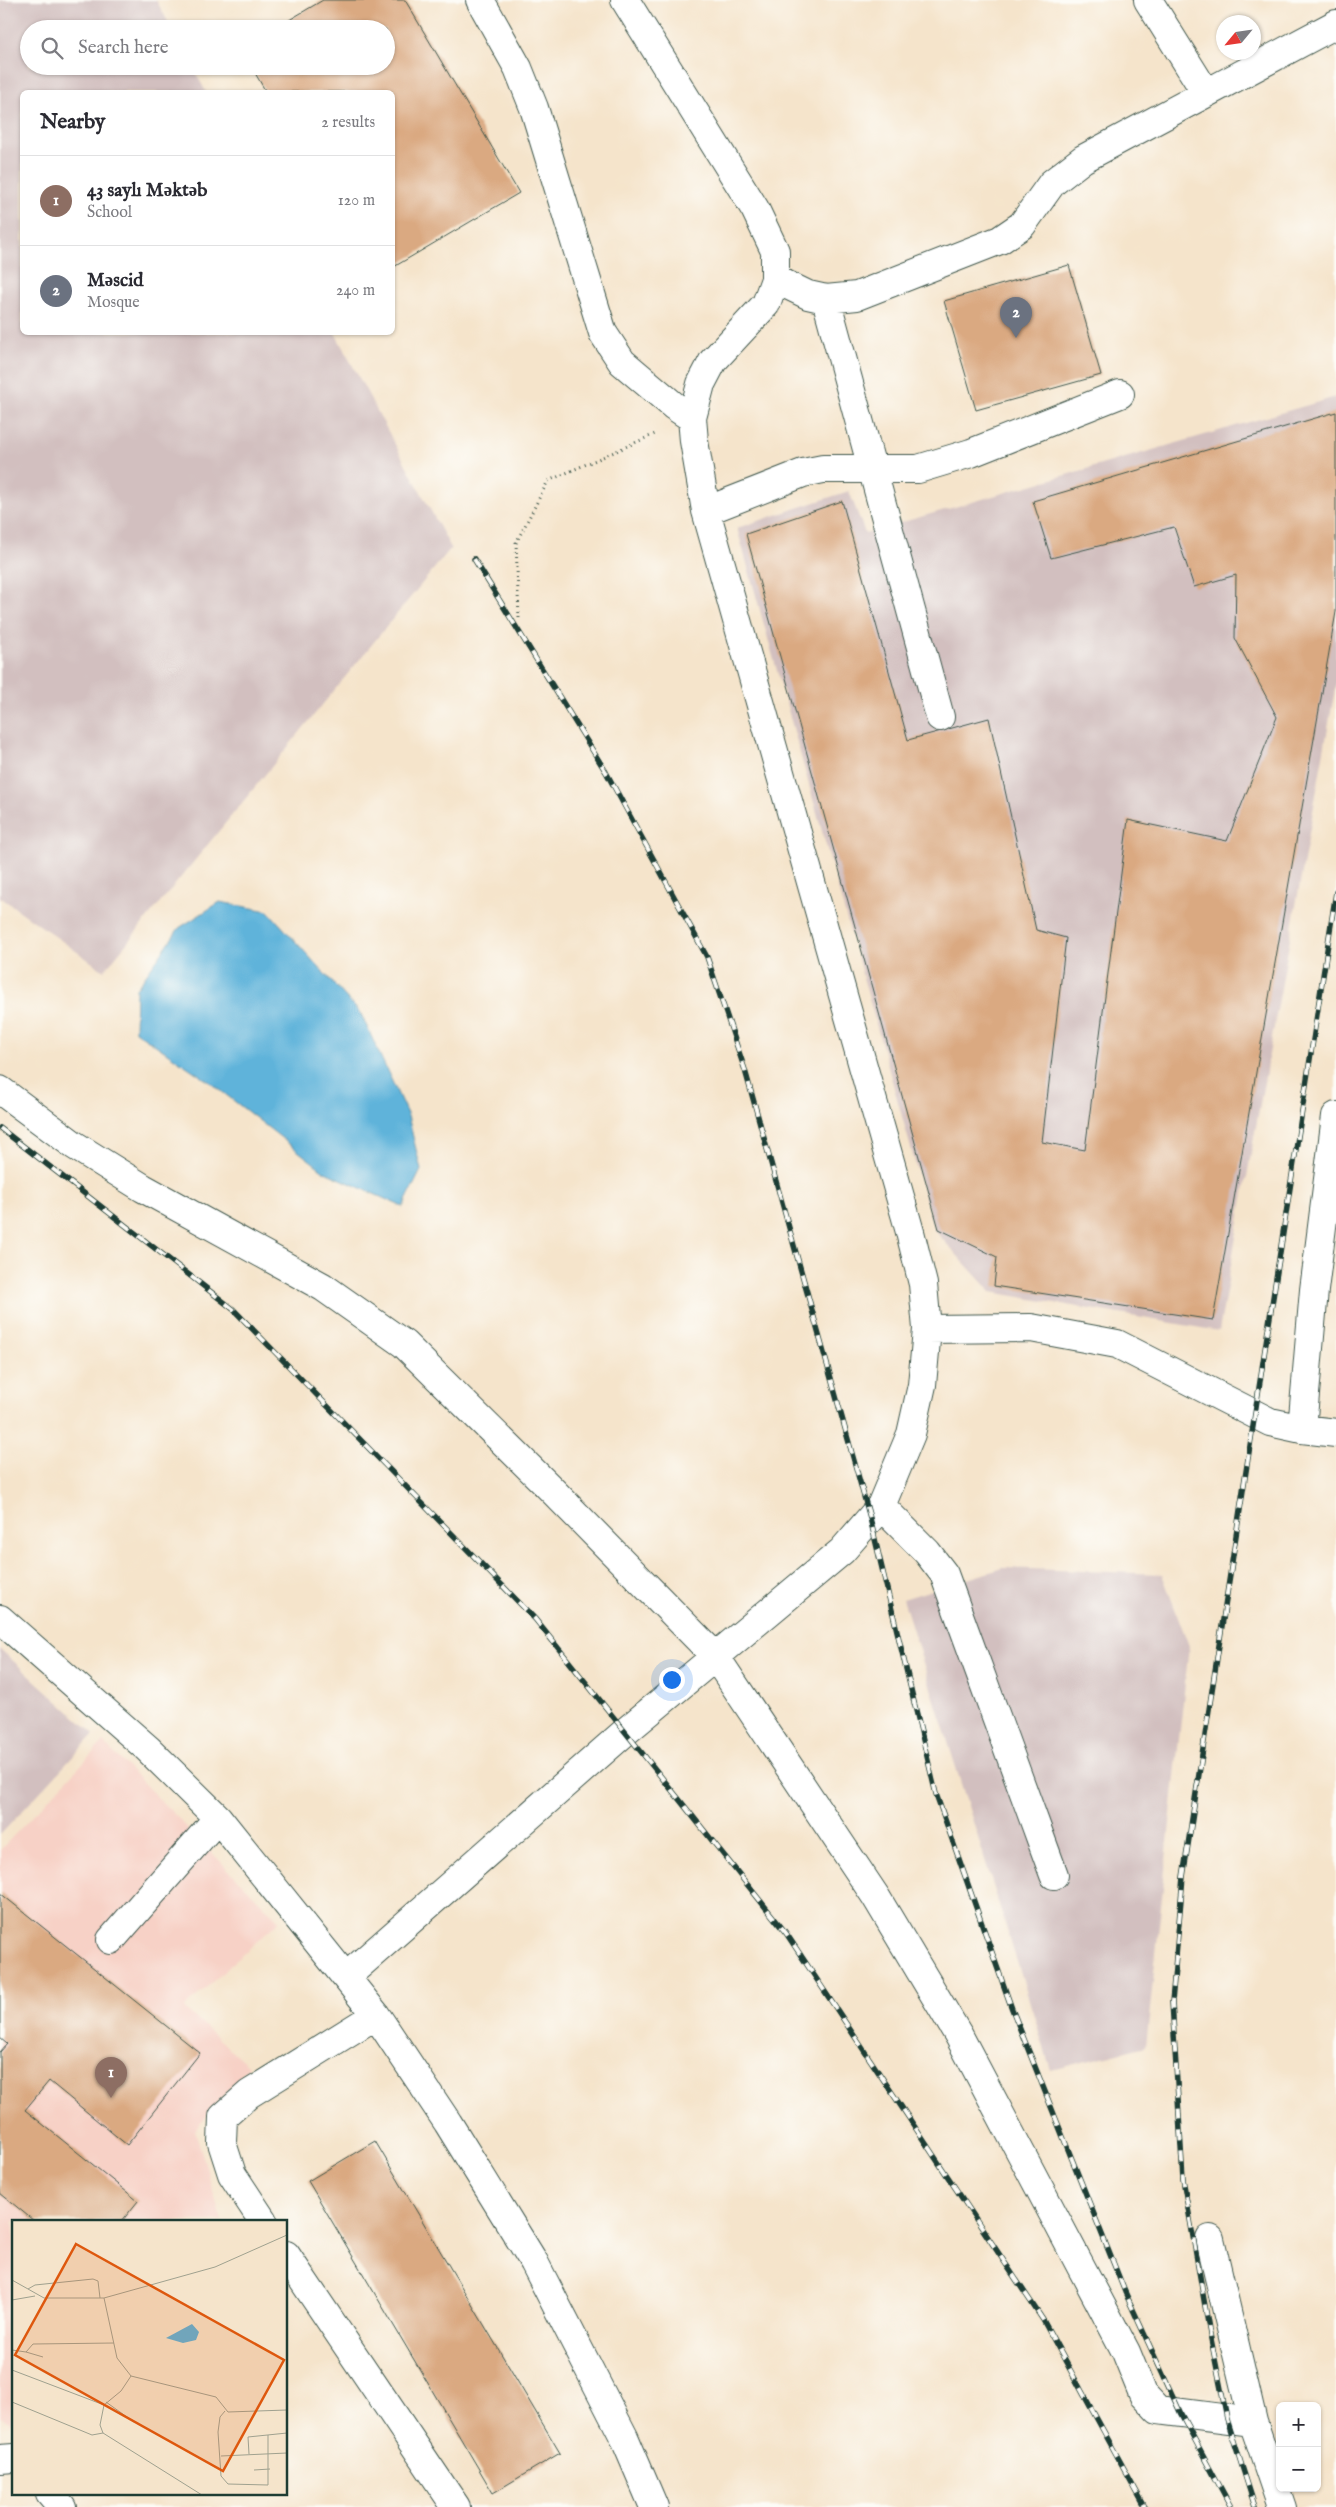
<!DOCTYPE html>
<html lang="en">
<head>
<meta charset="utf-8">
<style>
	:root { --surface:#fff; --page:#f2f2f3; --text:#2b2b33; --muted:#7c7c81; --line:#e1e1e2; --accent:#c8321e }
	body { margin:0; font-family:"IM FELL English",serif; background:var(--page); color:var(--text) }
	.controls { position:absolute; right:15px; bottom:15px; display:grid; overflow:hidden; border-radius:8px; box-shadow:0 1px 4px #0004 }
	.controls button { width:45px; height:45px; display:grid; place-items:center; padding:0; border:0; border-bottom:1px solid var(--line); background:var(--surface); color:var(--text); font:25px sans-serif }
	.compass { position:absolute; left:1216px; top:15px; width:45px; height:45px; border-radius:50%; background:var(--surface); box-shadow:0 1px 4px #0004; rotate:241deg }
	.you { position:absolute; left:671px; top:1679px; width:18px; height:18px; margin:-12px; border:4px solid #fff; border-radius:50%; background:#1a73e8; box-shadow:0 0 0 8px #1a73e833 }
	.badge { display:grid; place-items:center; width:32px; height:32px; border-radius:50%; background:var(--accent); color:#fff; font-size:16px; font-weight:700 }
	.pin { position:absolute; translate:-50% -41px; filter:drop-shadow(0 1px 2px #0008) }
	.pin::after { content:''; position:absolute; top:26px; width:18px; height:15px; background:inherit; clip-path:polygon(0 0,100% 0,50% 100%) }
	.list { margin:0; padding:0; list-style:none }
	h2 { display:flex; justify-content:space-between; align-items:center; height:65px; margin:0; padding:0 20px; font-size:21px }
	h2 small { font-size:16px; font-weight:400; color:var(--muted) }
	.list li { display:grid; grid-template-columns:32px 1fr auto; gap:15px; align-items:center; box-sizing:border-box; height:90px; padding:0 20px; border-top:1px solid var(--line) }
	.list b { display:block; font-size:19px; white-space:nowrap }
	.list p { margin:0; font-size:16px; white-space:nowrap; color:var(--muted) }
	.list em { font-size:16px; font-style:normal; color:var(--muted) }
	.icon { flex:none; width:28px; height:28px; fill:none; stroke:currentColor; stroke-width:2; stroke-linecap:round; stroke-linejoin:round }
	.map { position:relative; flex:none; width:1336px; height:2507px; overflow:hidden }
	.search { position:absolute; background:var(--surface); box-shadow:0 1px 4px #0004; left:20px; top:20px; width:375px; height:55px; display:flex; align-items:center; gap:12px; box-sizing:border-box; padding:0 18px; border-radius:28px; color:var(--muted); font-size:19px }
	.panel { position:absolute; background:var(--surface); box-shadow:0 1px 4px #0004; left:20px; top:90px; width:375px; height:245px; border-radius:8px }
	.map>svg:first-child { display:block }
	.built { fill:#f7d1c6 }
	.industrial { fill:#d2bfbf }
	.water { fill:#5eb3da; stroke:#3e7887 }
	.building { fill:#daa981 }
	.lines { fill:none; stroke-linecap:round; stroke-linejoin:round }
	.minor-casing { stroke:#3f564b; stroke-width:30 }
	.path { stroke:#3f564b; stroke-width:3; stroke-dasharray:1 4; stroke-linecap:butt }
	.minor { stroke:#fff; stroke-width:28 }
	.rail-casing { stroke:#1f3d34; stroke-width:5.5 }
	.rail { stroke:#fdfcf7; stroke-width:4; stroke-dasharray:11; stroke-linecap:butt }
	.inset-road { fill:none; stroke:#9fa18f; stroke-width:1 }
	.view { fill:#de580e; fill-opacity:0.15; stroke:#de580e; stroke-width:2.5 }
	.inset-edge { fill:none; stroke:#1f3d34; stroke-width:2.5 }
</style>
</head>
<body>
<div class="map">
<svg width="1336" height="2507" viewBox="0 0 1336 2507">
	<rect width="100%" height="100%" fill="#fdfcf7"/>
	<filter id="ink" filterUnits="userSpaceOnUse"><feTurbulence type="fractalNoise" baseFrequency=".02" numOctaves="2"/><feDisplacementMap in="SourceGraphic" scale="10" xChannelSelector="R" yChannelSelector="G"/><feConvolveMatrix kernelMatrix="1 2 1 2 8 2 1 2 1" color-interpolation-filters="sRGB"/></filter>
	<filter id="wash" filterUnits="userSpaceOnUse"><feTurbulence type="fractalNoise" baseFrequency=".0096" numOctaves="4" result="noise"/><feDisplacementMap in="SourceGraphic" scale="20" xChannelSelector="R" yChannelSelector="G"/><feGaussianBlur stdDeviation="1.12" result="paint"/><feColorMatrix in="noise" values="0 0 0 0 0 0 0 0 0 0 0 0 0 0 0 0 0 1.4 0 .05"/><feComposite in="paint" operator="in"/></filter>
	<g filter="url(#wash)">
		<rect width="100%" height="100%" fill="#f5e4cb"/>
		<path class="built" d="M 103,1742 L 279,1921 L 184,2008 L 249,2066 L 195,2130 L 222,2221 L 14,2221 L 14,2424 L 0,2417 L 0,1850 Z"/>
		<path class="industrial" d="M 0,0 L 156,0 L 172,29 L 29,29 L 29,66 L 192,66 L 206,92 L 22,92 L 22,332 L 335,333 L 451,548 L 104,971 L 0,897 Z
			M 1336,397 L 1336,684 L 1219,1331 L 991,1292 L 934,1230 L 737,528 L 849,491 L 865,533 Z
			M 1003,1568 L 1162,1574 L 1189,1646 L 1146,2046 L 1051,2070 L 903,1599 Z
			M 0,1649 L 94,1734 L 0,1835 Z"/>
		<path class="water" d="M 220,902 L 268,911 L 361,1014 L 408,1116 L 421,1170 L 403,1207 L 325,1172 L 211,1083 L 135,1031 L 136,989 L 179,928 Z"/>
		<g id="blocks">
			<path class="building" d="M 323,0 L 405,0 L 519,193 L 392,268 L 392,92 L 266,92 L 251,66 L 386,66 L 386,29 L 274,29 Z
				M 1069,265 L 1101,375 L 976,410 L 944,301 Z
				M 1336,412 L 1336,612 L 1213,1320 L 994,1286 L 997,1257 L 939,1229 L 746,534 L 842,501 L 908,740 L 989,718 L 1036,930 L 1066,938 L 1042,1142 L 1085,1150 L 1128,820 L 1227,841 L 1277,717 L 1235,638 L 1236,575 L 1194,587 L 1174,527 L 1051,558 L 1033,501 Z
				M 0,1893 L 200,2053 L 127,2145 L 49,2081 L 25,2110 L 138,2201 L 122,2221 L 34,2221 L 0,2193 L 0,2052 L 7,2044 L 0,2038 Z
				M 375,2141 L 560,2453 L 493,2493 L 308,2181 Z"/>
		</g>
	</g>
	<g filter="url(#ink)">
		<use href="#blocks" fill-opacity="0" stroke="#3f564b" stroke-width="1"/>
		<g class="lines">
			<defs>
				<path id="minor" d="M 480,0 L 518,68 L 534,108 L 603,333 L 622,362 L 674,406 L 692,418
					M 1148,0 L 1206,93
					M 775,279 L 808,295 L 826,299 L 857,296 L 1000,240 L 1022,225 L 1052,183 L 1083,159 L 1336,24
					M 826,299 L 940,717
					M 706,511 L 803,473 L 823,469 L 918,469 L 971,453 L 1120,394
					M 0,1090 L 74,1145 L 143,1188 L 323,1287 L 404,1344 L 549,1487 L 715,1656 L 876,1897 L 959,2036 L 1126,2352 L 1143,2394 L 1158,2410 L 1253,2422 L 1282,2507
					M 927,1329 L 1031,1328 L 1117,1344 L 1270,1422 L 1302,1429 L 1336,1433
					M 1302,1429 L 1314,1290 L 1336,1116
					M 881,1506 L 927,1552 L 944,1574 L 1054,1875
					M 0,1619 L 148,1749 L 218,1818 L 376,2015 L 448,2123 L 534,2262 L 624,2437 L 654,2507
					M 111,1940 L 218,1818
					M 346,1977 L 625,1732 L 842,1551 L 881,1506 L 911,1434 L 922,1385 L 927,1329 L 923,1284 L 910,1232 L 706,511 L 694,441 L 692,418 L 701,384 L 713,361 L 766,304 L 775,279 L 775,251 L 755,209 L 625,0
					M 263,2221 L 232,2174 L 222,2143 L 223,2117 L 249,2094 L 376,2015
					M 1210,2239 L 1253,2422
					M 286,2255 L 456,2507
					M 0,2459 L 14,2458
					M 50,2493 L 62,2507"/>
			</defs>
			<use href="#minor" class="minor-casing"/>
			<path class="path" d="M 519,618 L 516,543 L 548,481 L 655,434"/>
			<use href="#minor" class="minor"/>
			<defs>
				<path id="rail" d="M 474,559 L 606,772 L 707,957 L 745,1070 L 870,1518 L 936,1794 L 1012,2009 L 1125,2292 L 1181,2414 L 1231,2507
					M 0,1128 L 233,1309 L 535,1619 L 786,1933 L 1043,2320 L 1145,2507
					M 1255,2507 L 1227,2419 L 1209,2329 L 1183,2179 L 1172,2002 L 1183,1877 L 1336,892"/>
			</defs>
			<use href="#rail" class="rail-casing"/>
			<use href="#rail" class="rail"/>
		</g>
	</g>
	<g transform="translate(12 2220)">
		<rect width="275" height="275" fill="#f5e4cb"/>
		<path d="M 180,104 L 187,112 L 184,120 L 171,123 L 154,118 Z" fill="#5eb3da"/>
		<path class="inset-road" d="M 0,60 L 32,78 L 92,78 L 203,47 L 275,15M 16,69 L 23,65 L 81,59 L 86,61 L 88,78M 92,78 L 105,138 L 119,156 L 204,177 L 216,192 L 275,190M 0,80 L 23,76M 0,130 L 14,132 L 21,124 L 102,123M 14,132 L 31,137M 0,150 L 92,185M 119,156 L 109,171 L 92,185 L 88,205 L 91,213 L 190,275M 0,182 L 80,215 L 91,213M 94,182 L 122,202M 213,191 L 208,197 L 206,212 L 209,256 L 216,264 L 256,265 L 256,215M 237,234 L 236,217 L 275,213M 209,236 L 275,233M 242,250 L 258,249"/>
		<path class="view" d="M 64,24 L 272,140 L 211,251 L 3,135 Z"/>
		<rect width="275" height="275" class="inset-edge"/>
	</g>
</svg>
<div class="controls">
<button>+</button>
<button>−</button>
</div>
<svg class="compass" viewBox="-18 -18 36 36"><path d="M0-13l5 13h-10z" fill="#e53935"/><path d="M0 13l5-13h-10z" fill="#7c7c81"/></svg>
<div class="you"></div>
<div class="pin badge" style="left:111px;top:2098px;background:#8d6e63">1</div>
<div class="pin badge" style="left:1016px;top:338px;background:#6b7280">2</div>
<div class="search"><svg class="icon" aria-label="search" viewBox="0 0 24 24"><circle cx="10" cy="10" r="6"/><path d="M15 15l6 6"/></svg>Search here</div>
<section class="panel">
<h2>Nearby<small>2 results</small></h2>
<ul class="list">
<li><span class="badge" style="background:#8d6e63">1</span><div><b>43 saylı Məktəb</b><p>School</p></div><em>120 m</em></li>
<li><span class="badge" style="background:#6b7280">2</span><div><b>Məscid</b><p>Mosque</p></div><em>240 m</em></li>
</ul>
</section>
</div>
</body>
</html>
